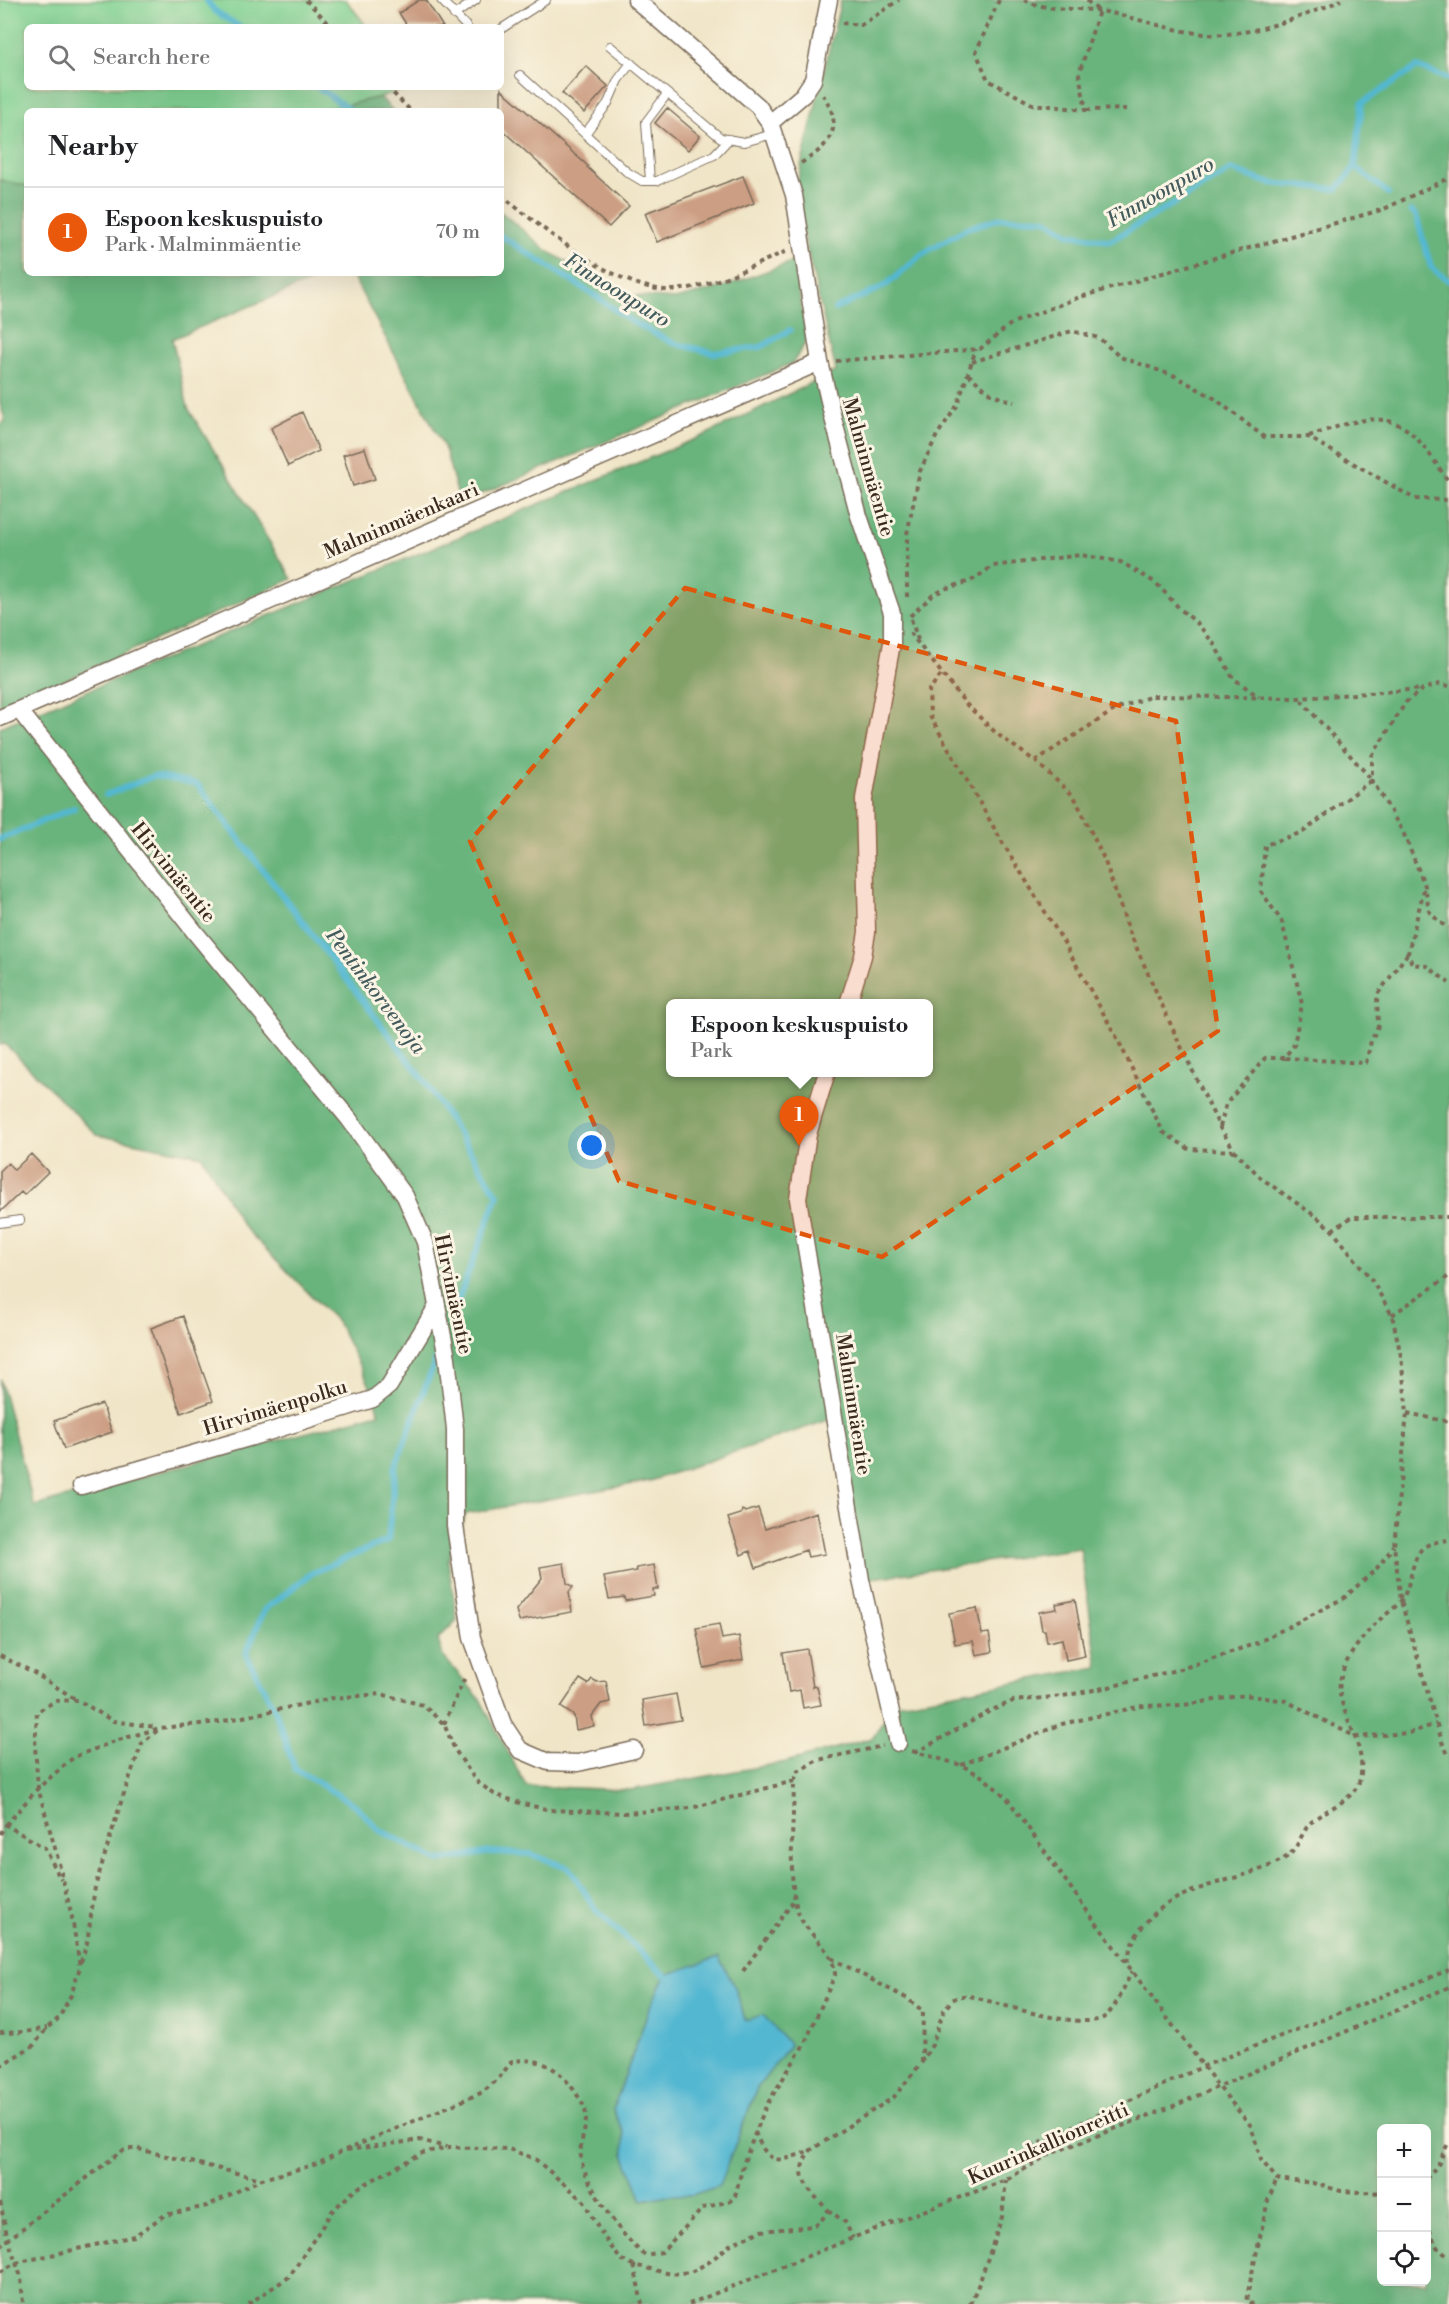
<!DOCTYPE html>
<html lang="en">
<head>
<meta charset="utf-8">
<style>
	:root { --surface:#fff; --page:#f6f6f6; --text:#202124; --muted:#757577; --line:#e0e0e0; --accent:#ea580c }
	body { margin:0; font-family:"Libre Bodoni",serif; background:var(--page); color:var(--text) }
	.controls { position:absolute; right:18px; bottom:18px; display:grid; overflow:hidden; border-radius:9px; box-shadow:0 6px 24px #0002 }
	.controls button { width:54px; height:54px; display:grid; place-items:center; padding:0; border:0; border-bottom:2px solid var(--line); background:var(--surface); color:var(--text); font:30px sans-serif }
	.you { position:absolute; left:592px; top:1146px; width:21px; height:21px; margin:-15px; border:4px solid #fff; border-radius:50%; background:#1a73e8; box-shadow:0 0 0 9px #1a73e833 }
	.badge { display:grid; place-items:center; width:39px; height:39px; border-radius:50%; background:var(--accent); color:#fff; font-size:20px; font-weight:700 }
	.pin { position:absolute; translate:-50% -50px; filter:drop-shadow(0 2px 3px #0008) }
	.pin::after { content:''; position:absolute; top:32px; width:21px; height:18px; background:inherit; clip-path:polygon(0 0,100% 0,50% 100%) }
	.popup { position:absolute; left:666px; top:999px; width:267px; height:78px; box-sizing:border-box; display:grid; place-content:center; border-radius:9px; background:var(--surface); filter:drop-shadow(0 2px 4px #0005); font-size:20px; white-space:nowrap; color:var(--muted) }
	.popup b { font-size:22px; color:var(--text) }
	.popup::after { content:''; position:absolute; left:50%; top:100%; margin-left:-12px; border:12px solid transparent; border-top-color:var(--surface) }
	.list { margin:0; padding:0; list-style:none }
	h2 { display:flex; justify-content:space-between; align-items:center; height:78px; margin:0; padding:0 24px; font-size:26px }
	h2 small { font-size:20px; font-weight:400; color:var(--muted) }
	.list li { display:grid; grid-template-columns:39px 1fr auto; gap:18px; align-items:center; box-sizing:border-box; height:90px; padding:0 24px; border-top:2px solid var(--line) }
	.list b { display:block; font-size:22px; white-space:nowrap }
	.list p { margin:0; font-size:20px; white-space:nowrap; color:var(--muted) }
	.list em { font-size:20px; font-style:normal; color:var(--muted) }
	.icon { flex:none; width:33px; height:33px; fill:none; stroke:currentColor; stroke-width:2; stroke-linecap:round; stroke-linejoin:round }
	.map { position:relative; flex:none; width:1449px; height:2304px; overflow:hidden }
	.search { position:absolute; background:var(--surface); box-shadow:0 6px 24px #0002; left:24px; top:24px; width:480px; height:66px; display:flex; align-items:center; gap:15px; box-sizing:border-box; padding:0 21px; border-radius:9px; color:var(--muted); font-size:22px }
	.panel { position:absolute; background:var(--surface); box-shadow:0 6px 24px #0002; left:24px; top:108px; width:480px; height:168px; border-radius:9px }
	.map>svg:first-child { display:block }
	.green { fill:#82d293; stroke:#5e7e58; stroke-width:1.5 }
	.forest { fill:#69b47d; stroke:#526f4e; stroke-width:1.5; fill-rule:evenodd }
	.water { fill:#52b7d1; stroke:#467078; stroke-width:1.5 }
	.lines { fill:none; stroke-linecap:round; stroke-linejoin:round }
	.stream { stroke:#52b7d1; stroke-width:6 }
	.building { fill:#cc9e83 }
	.lane-casing { stroke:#7a6b59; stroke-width:10 }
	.street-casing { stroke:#7a6b59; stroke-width:19 }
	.path { stroke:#7a6b59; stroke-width:4; stroke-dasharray:4.5 4.5; stroke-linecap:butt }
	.lane { stroke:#fff; stroke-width:8 }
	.street { stroke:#fff; stroke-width:16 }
	.marked { fill:#df570d; fill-opacity:0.2; stroke:#df570d; stroke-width:4.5; stroke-dasharray:12 8; stroke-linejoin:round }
	.labels { text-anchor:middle; stroke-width:6; stroke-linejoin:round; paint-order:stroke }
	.street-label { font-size:20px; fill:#3b2a1e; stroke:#fcf5e5 }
	.water-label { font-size:21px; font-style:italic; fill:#435b5d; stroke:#fcf5e5 }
</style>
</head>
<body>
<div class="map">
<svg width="1449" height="2304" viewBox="0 0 1449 2304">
	<rect width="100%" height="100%" fill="#fcf5e5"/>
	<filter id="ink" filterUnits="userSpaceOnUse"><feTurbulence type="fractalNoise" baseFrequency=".0167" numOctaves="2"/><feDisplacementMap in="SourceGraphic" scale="12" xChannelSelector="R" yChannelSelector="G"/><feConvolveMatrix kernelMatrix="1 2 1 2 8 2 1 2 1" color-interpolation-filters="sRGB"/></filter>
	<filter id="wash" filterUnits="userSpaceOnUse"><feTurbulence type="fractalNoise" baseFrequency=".008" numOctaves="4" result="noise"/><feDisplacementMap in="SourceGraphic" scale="24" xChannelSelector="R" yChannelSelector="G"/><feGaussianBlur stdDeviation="1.35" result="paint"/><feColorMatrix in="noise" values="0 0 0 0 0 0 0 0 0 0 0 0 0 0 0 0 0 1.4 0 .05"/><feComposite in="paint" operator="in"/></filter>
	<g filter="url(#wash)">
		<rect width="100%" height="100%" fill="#f0e5c7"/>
		<path class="green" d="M 0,0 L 346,0 L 367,27 L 27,27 L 27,87 L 412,87 L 380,97 L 321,111 L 27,111 L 27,186 L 0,180 Z"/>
		<path class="forest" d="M 841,0 L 1449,0 L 1449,2304 L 0,2304 L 0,1379 L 34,1506 L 379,1413 L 369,1384 L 337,1322 L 243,1226 L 202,1156 L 97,1135 L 5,1044 L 0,1045 L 0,727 L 705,435 L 836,371 L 794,195 ZM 670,1004 L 928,1004 L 928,1072 L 670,1072 ZM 834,1418 L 861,1580 L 1080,1548 L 1098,1667 L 895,1704 L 872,1738 L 786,1762 L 630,1790 L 526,1786 L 480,1699 L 442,1655 L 438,1639 L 457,1620 L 448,1561 L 466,1514 L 650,1481 ZM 665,1975 L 736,1990 L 745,2020 L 790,2045 L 757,2088 L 719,2186 L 692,2195 L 669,2195 L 642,2200 L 624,2154 L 624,2132 L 613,2110 L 649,2009 ZM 1382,2128 L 1426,2128 L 1426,2282 L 1382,2282 Z
			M 380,97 L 393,111 L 321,111 Z
			M 0,180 L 27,186 L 27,273 L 330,273 L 172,339 L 188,408 L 292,579 L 0,709 L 0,426 L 5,420 L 0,404 Z
			M 501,212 L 549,252 L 624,295 L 675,299 L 723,287 L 794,261 L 807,340 L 793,363 L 460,503 L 445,449 L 351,273 L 501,273 Z"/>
		<path class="water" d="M 719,1957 L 736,1990 L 745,2020 L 763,2015 L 790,2045 L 757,2088 L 719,2186 L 692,2195 L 669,2195 L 642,2200 L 624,2154 L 624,2132 L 613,2110 L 649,2009 L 665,1975 Z"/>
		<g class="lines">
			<path class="stream" d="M 206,0 L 215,11 L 240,27
				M 318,87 L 351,111
				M 1355,167 L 1388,193
				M 1411,211 L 1416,215 L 1431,267 L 1449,281
				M 501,236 L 594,295 L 631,321 L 673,343 L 714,353 L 761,347 L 790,330
				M 835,309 L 885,286 L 922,254 L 967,228 L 1001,218 L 1045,219 L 1070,234 L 1110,241 L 1231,170 L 1269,183 L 1337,189 L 1355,167 L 1362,103 L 1417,67 L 1449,79
				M 106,795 L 154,776 L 197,784 L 426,1083 L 498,1195 L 451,1318
				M 0,839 L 74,808
				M 435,1361 L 395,1468 L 388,1540 L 312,1573 L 264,1610 L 246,1654 L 275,1710 L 295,1769 L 355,1805 L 379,1830 L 439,1861 L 490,1852 L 530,1854 L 570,1868 L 595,1909 L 665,1975"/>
		</g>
		<g id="blocks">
			<path class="building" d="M 419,0 L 426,0 L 443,27 L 408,27 L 399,13 Z
				M 586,66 L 608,86 L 584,113 L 562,93 Z
				M 501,89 L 588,166 L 587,167 L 629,206 L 609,227 L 501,129 Z
				M 667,108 L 700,136 L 688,150 L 655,123 Z
				M 743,176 L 754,203 L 657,242 L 645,213 Z
				M 302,412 L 319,451 L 288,466 L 271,428 Z
				M 365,448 L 375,479 L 353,486 L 343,455 Z
				M 31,1154 L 48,1172 L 24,1195 L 21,1192 L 0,1212 L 0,1171 L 8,1163 L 14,1170 Z
				M 183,1316 L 213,1401 L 181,1413 L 151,1328 Z
				M 102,1404 L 112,1432 L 64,1449 L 54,1421 Z
				M 758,1508 L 765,1529 L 817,1512 L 825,1554 L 808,1557 L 806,1550 L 756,1568 L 750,1551 L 741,1555 L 728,1518 L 741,1514 L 742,1510 L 746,1512 Z
				M 564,1563 L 567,1583 L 573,1587 L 569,1592 L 572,1612 L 519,1621 L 516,1610 L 542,1578 L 540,1567 Z
				M 654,1565 L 658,1589 L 653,1589 L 654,1596 L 625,1601 L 624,1597 L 609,1599 L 604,1577 L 637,1571 L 636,1568 Z
				M 1075,1600 L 1085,1656 L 1066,1660 L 1062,1639 L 1047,1642 L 1045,1630 L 1042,1630 L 1039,1612 L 1057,1609 L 1056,1604 Z
				M 977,1608 L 982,1634 L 989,1633 L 992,1652 L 976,1655 L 973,1641 L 955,1644 L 949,1613 Z
				M 719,1624 L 722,1639 L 739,1636 L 743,1660 L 704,1668 L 696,1628 Z
				M 807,1649 L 813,1687 L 817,1686 L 821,1705 L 803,1708 L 800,1690 L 789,1692 L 783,1653 Z
				M 580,1679 L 588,1684 L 592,1679 L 597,1682 L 606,1681 L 610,1702 L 601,1704 L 592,1716 L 594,1726 L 576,1730 L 574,1716 L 561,1707 Z
				M 676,1694 L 681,1720 L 646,1726 L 642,1700 Z"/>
		</g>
	</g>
	<g filter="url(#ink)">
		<use href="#blocks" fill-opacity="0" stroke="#7a6b59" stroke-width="1.5"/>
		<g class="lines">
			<defs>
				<path id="lane" d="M 441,0 L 467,27
					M 454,15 L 476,0
					M 501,29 L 546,0
					M 610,46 L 721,138 L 744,142 L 773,134
					M 520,75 L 627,172 L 642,181 L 657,181 L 714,155 L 729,139
					M 585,134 L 608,103 L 618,80 L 631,63
					M 650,181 L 646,122 L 667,94
					M 0,1223 L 20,1220"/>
				<path id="street" d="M 636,0 L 758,106 L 770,123 L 794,195 L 820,362 L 833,418 L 859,516 L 892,613 L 892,643 L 864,799 L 867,932 L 863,956 L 848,1004
					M 770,123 L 803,95 L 813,80 L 829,0
					M 19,710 L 194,931 L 349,1119 L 405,1196 L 425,1242 L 447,1358 L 455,1429 L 455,1526 L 472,1638 L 503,1724 L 520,1750 L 548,1762 L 578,1763 L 634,1750
					M 0,718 L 820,362
					M 827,1072 L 808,1134 L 798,1199 L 861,1580 L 898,1743
					M 81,1486 L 252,1437 L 373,1399 L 389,1386 L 436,1308"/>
			</defs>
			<use href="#lane" class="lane-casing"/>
			<use href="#street" class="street-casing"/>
			<path class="path" d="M 306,0 L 332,27
				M 999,0 L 976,52 L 988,80 L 1032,104 L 1086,110 L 1079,74 L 1099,11 L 1086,0
				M 1024,0 C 1048,12 1075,7 1101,11 C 1134,17 1172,31 1204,34 C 1246,38 1304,17 1341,0
				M 842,23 L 861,25 L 899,0
				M 387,87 L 411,111
				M 1086,110 L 1130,109
				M 801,163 C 830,146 845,127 823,95
				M 501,195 C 542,228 620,293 674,290 C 713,287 751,266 787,251
				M 836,361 L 980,349 L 1012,323 L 1080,297 L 1384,209 L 1449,178
				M 972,362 L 1072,331 L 1099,338 L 1120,357 L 1175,376 L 1214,398 L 1264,437 L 1308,437 L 1415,499 L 1449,500
				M 968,374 L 991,394 L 1014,402
				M 1309,436 C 1342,426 1381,406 1411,433 C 1425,445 1438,467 1449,482
				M 907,597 L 907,534 L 920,471 L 937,435 L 957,406 L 976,349
				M 910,616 L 933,595 L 947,588 L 971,581 L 993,566 L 1081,555 L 1121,562 L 1156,583 L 1179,608 L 1198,624 L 1214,644 L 1233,678 L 1259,697
				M 911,619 L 918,640
				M 910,633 L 966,704 L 997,734 L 1035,761 L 1074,796 L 1104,859 L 1129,931 L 1175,1034 L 1220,1128 L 1235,1151 L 1261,1178 L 1318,1218 L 1332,1230 L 1371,1279 L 1392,1315 L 1401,1356 L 1407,1413 L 1394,1546 L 1401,1601 L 1442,1742 L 1449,1756
				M 941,675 L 929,690 L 930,716 L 1001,840 L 1063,941 L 1116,1036 L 1163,1132 L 1189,1149 L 1235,1151
				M 1449,686 L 1440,684 L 1423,689 L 1406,702 L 1372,756 L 1372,780 L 1403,832 L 1425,886 L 1429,911 L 1440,923 L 1449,927
				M 1035,761 L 1116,709 L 1152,696 L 1299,698 L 1423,689
				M 1424,889 L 1408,953 L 1412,964 L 1427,966 L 1449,983
				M 1285,1058 L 1366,1063 L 1371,1041 L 1378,1026 L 1377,995 L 1408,953
				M 1220,1127 L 1226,1104 L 1265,1058 L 1284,1058 L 1294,1045 L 1302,1004 L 1282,922 L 1261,891 L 1265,845 L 1303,832 L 1372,780 L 1299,698
				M 1332,1230 L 1352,1217 L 1449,1217
				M 1392,1315 L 1449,1276
				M 1407,1413 L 1449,1422
				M 0,1656 L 31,1671 L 77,1700
				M 444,1724 L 466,1675
				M 912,1751 L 961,1765 L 983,1777 L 1007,1798 L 1085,1908 L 1218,2086 L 1251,2126 L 1261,2160 L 1277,2179 L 1313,2183 L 1341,2191 L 1382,2193
				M 915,1753 L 990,1711 L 1013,1701 L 1063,1696 L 1109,1687 L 1184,1668 L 1257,1643 L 1344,1598 L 1377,1568 L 1394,1546
				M 961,1765 L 1062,1724 L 1142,1706 L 1184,1705 L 1245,1695 L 1286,1701 L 1356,1737 L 1409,1733 L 1436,1724
				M 6,1825 L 38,1788 L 74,1757 L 115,1741 L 160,1728 L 219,1722 L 333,1698 L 381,1694 L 423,1705 L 444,1724 L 455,1750 L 476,1781 L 494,1794 L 523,1804 L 551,1810 L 625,1813 L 691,1808 L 794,1781
				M 0,1834 L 6,1825 L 45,1848 L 61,1880
				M 831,1958 L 906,1998 L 923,2011 L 922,2061
				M 81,1962 L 87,1943 L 95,1887 L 122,1799 L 142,1743 L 158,1730
				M 1127,1962 C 1129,1954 1131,1943 1136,1936 C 1170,1880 1235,1887 1285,1858 C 1300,1849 1300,1830 1315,1819 C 1330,1807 1352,1801 1359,1782 C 1369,1752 1344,1720 1340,1694 C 1336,1668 1360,1640 1376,1623 C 1383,1616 1393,1610 1400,1602 C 1411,1588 1410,1566 1420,1551 C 1426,1543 1440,1541 1449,1540
				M 743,1971 L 795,1899
				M 0,2033 L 25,2032 L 47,2028
				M 0,2066 L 34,2045 L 47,2028 L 59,2018 L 71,1995 L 80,1967 L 72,1917 L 58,1859 L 38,1788 L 35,1746 L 37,1712 L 55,1701 L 78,1700 L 113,1721 L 156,1727
				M 755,2132 C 769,2167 778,2163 811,2150
				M 1031,2146 L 1204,2066 L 1449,1970
				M 347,2150 L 420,2140 L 446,2147
				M 1426,2179 L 1437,2167 L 1449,2141
				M 0,2202 L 8,2240 L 16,2263 L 134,2236 L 165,2215 L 207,2206 L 262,2179 L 317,2164 L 343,2151 L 483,2092 L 498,2079 L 512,2061 C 541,2057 557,2067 574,2090 C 579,2098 585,2105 586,2115 C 587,2134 575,2145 584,2169 C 594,2196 622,2238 645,2255 L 662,2252 L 703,2208 L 730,2201 L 735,2196 L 744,2162 L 766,2106 L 805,2043 L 835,1975 C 835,1950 806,1935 798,1912 C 787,1881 794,1816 794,1781 L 798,1771 L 818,1760 L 883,1746
				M 828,2210 L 845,2222 L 853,2238
				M 1426,2221 L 1436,2246 L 1449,2258
				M 0,2246 L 120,2152 L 128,2149 L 138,2149 L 261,2179
				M 634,2265 L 642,2304
				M 0,2272 L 16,2263 L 21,2277 L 23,2304
				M 248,2304 L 289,2277 L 333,2210 L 356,2189 L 422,2153 L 449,2147 L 509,2149 L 535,2159 L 583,2200 L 601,2233 L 621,2260 L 634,2265 L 671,2274 L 691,2272 L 709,2262 L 731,2244 L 761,2231 L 813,2226 L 821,2221 L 828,2210 C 810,2191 790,2175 811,2150 L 894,2097 L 922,2062 L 932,2045 L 944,2010 L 952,2000 L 960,1996 L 970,1996 C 998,2003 1078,2030 1103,2018 C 1115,2011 1126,1983 1132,1971
				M 689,2304 L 870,2231 L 1006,2180 L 1050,2154 L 1176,2105 L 1449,1987
				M 970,2304 L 980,2281 L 1002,2217 L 1006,2180
				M 1253,2304 L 1246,2301 L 1268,2200 L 1277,2179"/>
			<use href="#lane" class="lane"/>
			<use href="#street" class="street"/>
		</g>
	</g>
	<path class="marked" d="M 685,588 L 1176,721 L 1218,1031 L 882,1257 L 619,1181 L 470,841 Z"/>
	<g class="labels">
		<g class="street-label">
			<text transform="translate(869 467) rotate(74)" y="7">Malminmäentie</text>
			<text transform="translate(401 520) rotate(-23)" y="7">Malminmäenkaari</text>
			<text transform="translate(174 872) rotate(51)" y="7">Hirvimäentie</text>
			<text transform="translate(454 1294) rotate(78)" y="7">Hirvimäentie</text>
			<text transform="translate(854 1404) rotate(81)" y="7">Malminmäentie</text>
			<text transform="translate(275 1407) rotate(-17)" y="7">Hirvimäenpolku</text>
			<text transform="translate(1048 2143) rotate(-24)" y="7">Kuurinkallionreitti</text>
		</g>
		<g class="water-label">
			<text transform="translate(1160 192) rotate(-30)" y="7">Finnoonpuro</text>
			<text transform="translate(617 290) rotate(32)" y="7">Finnoonpuro</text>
			<text transform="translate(376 991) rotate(53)" y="7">Pentinkorvenoja</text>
		</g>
	</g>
</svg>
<div class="controls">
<button>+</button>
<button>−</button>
<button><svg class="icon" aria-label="locate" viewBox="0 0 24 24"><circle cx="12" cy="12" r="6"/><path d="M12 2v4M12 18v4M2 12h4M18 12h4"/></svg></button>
</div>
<div class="you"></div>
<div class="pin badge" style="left:799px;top:1146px">1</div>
<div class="popup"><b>Espoon keskuspuisto</b>Park</div>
<div class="search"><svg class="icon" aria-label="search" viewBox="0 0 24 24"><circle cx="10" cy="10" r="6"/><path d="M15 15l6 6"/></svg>Search here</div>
<section class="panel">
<h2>Nearby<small></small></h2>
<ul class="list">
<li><span class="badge">1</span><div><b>Espoon keskuspuisto</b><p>Park · Malminmäentie</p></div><em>70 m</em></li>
</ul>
</section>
</div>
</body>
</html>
